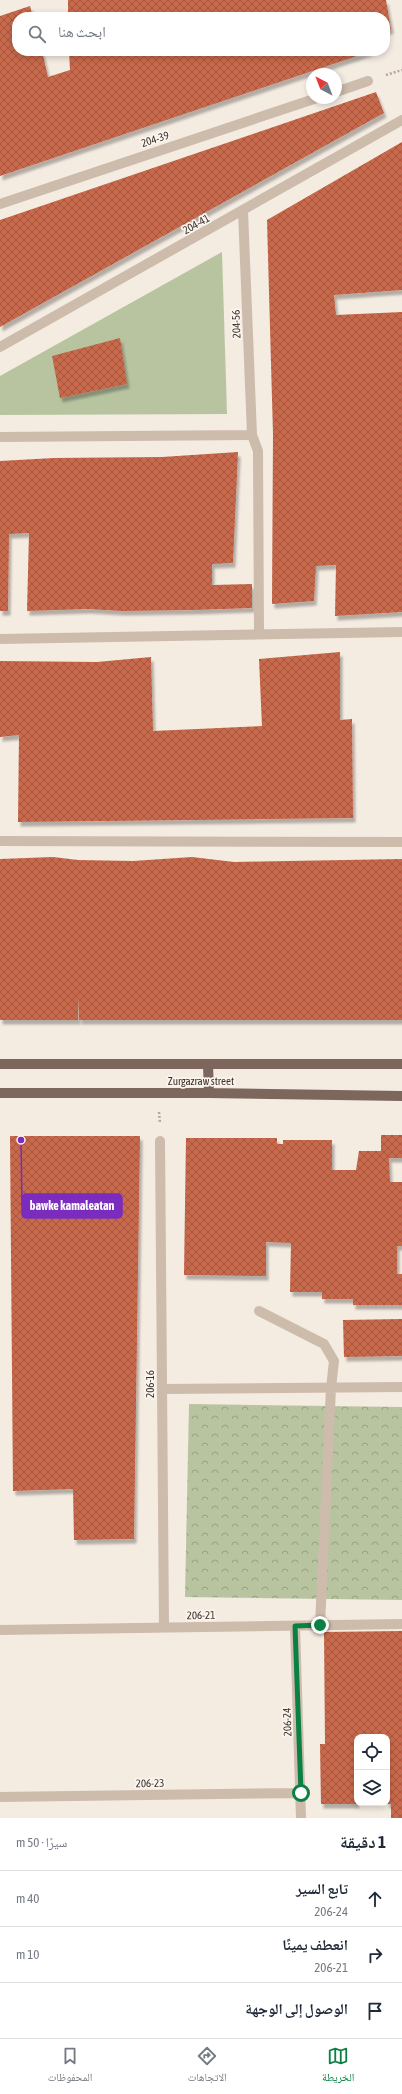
<!DOCTYPE html>
<html lang="ar">
<head>
<meta charset="utf-8">
<style>
	:root { --surface:#fff; --page:#f6f6f7; --text:#1f2937; --muted:#747a83; --line:#e0e1e3; --accent:#0b8043 }
	body { margin:0; font-family:"Asap Condensed","Noto Naskh Arabic",sans-serif; background:var(--page); color:var(--text); direction:rtl }
	.controls { position:absolute; right:12px; bottom:12px; display:grid; overflow:hidden; border-radius:8px; box-shadow:0 2px 6px #0003 }
	.controls button { width:36px; height:36px; display:grid; place-items:center; padding:0; border:0; border-bottom:1px solid var(--line); background:var(--surface); color:var(--text); font:20px sans-serif }
	.compass { position:absolute; left:306px; top:68px; width:36px; height:36px; border-radius:50%; background:var(--surface); box-shadow:0 2px 6px #0003; rotate:318deg }
	.stop { position:absolute; width:12px; height:12px; margin:-9px; border:3px solid #0b8043; border-radius:50%; background:#fff }
	.stop.end { background:#0b8043; border-color:#fff; box-shadow:0 1px 4px #0008 }
	.list { margin:0; padding:0; list-style:none }
	h2 { display:flex; justify-content:space-between; align-items:center; height:52px; margin:0; padding:0 16px; font-size:17px }
	h2 small { font-size:13px; font-weight:400; color:var(--muted) }
	.list li { display:grid; grid-template-columns:26px 1fr auto; gap:12px; align-items:center; box-sizing:border-box; height:56px; padding:0 16px; border-top:1px solid var(--line) }
	.list b { display:block; font-size:15px; white-space:nowrap }
	.list p { margin:0; font-size:13px; white-space:nowrap; color:var(--muted) }
	.list em { font-size:13px; font-style:normal; color:var(--muted) }
	.icon { flex:none; width:22px; height:22px; fill:none; stroke:currentColor; stroke-width:2; stroke-linecap:round; stroke-linejoin:round }
	.map { position:relative; flex:none; width:402px; height:1818px; overflow:hidden; direction:ltr }
	.search { position:absolute; background:var(--surface); box-shadow:0 2px 6px #0003; left:12px; right:12px; top:12px; height:44px; display:flex; align-items:center; gap:10px; box-sizing:border-box; padding:0 14px; border-radius:16px; color:var(--muted); font-size:15px }
	.sheet { height:220px; background:var(--surface) }
	nav { display:flex; justify-content:space-around; align-items:center; box-sizing:border-box; height:56px; border-top:1px solid var(--line); background:var(--surface); font-size:11px; color:var(--muted) }
	nav a { display:grid; justify-items:center; gap:2px }
	nav .on { color:var(--accent) }
	.map>svg:first-child { display:block }
	.green { fill:#b8c4a0 }
	.forest { fill:url(#forest-crowns) }
	.building { fill:url(#building-cross-hatch); filter:url(#shadow) }
	.lines { fill:none; stroke-linecap:round; stroke-linejoin:round }
	.path { stroke:#b9a596; stroke-width:2.5; stroke-dasharray:2 2; stroke-linecap:butt }
	.lane { stroke:#cdbbac; stroke-width:10 }
	.street { stroke:#cdbbac; stroke-width:10 }
	.primary { stroke:#7d675c; stroke-width:10 }
	.route { stroke:#0b8043; stroke-width:5 }
	.labels { text-anchor:middle; stroke-width:3.5; stroke-linejoin:round; paint-order:stroke }
	.street-label { font-size:11px; fill:#3b302b; stroke:#fbf5ee }
	.leader { fill:none; stroke:#7b2cbf; stroke-width:1.5 }
	.callout-dot { fill:#7b2cbf; stroke:#fbf5ee; stroke-width:1.5 }
	.callout { fill:#7b2cbf; stroke:#7b2cbf; stroke-width:1.5 }
	.callout-label { font-size:12px; text-anchor:middle; font-weight:bold; fill:#fff }
</style>
</head>
<body>
<div class="map">
<svg width="402" height="1818" viewBox="0 0 402 1818">
	<defs>
		<pattern id="forest-crowns" width="20" height="18" patternUnits="userSpaceOnUse"><rect width="20" height="18" fill="#b8c4a0"/><path d="M2 6a3 3 0 1 1 6 0M12 15a3 3 0 1 1 6 0" fill="none" stroke="#97a083"/></pattern>
		<pattern id="building-cross-hatch" width="8" height="8" patternUnits="userSpaceOnUse"><rect width="8" height="8" fill="#c8694b"/><path d="M0 0l8 8M0 8l8-8" fill="none" stroke="#a4573f"/></pattern>
		<filter id="shadow"><feDropShadow dx="2.5" dy="4.5" stdDeviation="1" flood-color="#0004"/></filter>
	</defs>
	<rect width="100%" height="100%" fill="#f4ebe1"/>
	<path class="green" d="M 222,252 L 227,414 L 0,415 L 0,376 Z"/>
	<path class="forest" d="M 189,1404 L 402,1407 L 402,1600 L 185,1597 Z"/>
	<path class="building" d="M 68,0 L 386,0 L 391,29 L 385,31 L 385,17 L 68,17 Z
		M 30,6 L 33,17 L 17,17 L 17,51 L 42,51 L 48,77 L 70,70 L 69,51 L 372,51 L 0,176 L 0,16 Z
		M 376,92 L 384,113 L 0,327 L 0,220 Z
		M 402,142 L 402,290 L 334,295 L 336,315 L 402,312 L 402,612 L 335,616 L 336,565 L 316,566 L 314,601 L 272,604 L 273,434 L 267,220 Z
		M 120,338 L 127,384 L 60,398 L 52,356 Z
		M 238,452 L 233,563 L 212,564 L 212,585 L 252,584 L 252,608 L 194,610 L 122,611 L 88,609 L 27,611 L 29,533 L 9,534 L 8,611 L 0,611 L 0,461 L 54,458 L 162,457 Z
		M 340,652 L 340,720 L 352,719 L 353,818 L 18,822 L 19,735 L 0,737 L 0,661 L 97,662 L 151,657 L 153,731 L 262,726 L 259,659 Z
		M 53,857 L 78,860 L 133,861 L 192,857 L 234,862 L 402,859 L 402,1020 L 79,1020 L 79,995 L 78,1020 L 0,1020 L 0,859 Z
		M 381,1135 L 402,1135 L 402,1158 L 389,1158 L 390,1182 L 402,1182 L 402,1246 L 397,1246 L 397,1274 L 402,1274 L 402,1305 L 353,1305 L 353,1299 L 322,1299 L 322,1292 L 290,1292 L 291,1243 L 266,1242 L 266,1276 L 184,1275 L 186,1138 L 277,1138 L 277,1144 L 283,1144 L 283,1140 L 332,1140 L 332,1170 L 356,1170 L 359,1151 L 381,1151 Z
		M 10,1136 L 140,1136 L 134,1539 L 74,1540 L 73,1489 L 13,1491 Z
		M 402,1319 L 402,1356 L 344,1357 L 343,1320 Z
		M 402,1631 L 402,1818 L 391,1818 L 391,1804 L 387,1804 L 387,1737 L 357,1737 L 357,1804 L 321,1804 L 320,1744 L 325,1744 L 324,1632 Z"/>
	<g class="lines">
		<path class="path" d="M 386,75 L 402,70
			M 159,1112 L 160,1123"/>
		<path class="lane" d="M 252,435 L 258,451 L 259,634
			M 259,1311 L 324,1344 L 334,1361 L 331,1388"/>
		<path class="street" d="M 336,92 L 368,81
			M 0,204 L 317,98
			M 0,347 L 402,120
			M 0,437 L 252,435 L 243,211
			M 0,639 L 402,632
			M 0,841 L 402,842
			M 160,1141 L 164,1627
			M 162,1389 L 402,1387
			M 320,1625 L 331,1388
			M 295,1626 L 301,1818
			M 0,1630 L 402,1624
			M 0,1797 L 301,1793"/>
		<path class="primary" d="M 0,1064 L 402,1064
			M 208,1065 L 209,1093
			M 0,1093 L 209,1093 L 402,1096"/>
	</g>
	<g class="lines">
		<path class="route" d="M 301,1793 L 295,1626 L 320,1625"/>
	</g>
	<g class="labels">
		<g class="street-label">
			<text transform="translate(155 139) rotate(-18)" y="4">204-39</text>
			<text transform="translate(196 224) rotate(-29)" y="4">204-41</text>
			<text transform="translate(236 324) rotate(-92)" y="4">204-56</text>
			<text x="201" y="1085">Zurgazraw street</text>
			<text transform="translate(150 1384) rotate(-90)" y="4">206-16</text>
			<text transform="translate(201 1615) rotate(-1)" y="4">206-21</text>
			<text transform="translate(287 1722) rotate(-92)" y="4">206-24</text>
			<text transform="translate(150 1783) rotate(-1)" y="4">206-23</text>
		</g>
	</g>
	<path class="leader" d="M21 1140L22 1206"/>
	<circle class="callout-dot" cx="21" cy="1140" r="4"/>
	<rect class="callout" x="22" y="1194" width="100" height="24" rx="4"/>
	<g class="callout-label">
		<text x="72" y="1210">bawke kamaleatan</text>
	</g>
</svg>
<div class="controls">
<button><svg class="icon" aria-label="locate" viewBox="0 0 24 24"><circle cx="12" cy="12" r="6"/><path d="M12 2v4M12 18v4M2 12h4M18 12h4"/></svg></button>
<button><svg class="icon" aria-label="layers" viewBox="0 0 24 24"><path d="M12 4l9 5-9 5-9-5zM3 14l9 5 9-5"/></svg></button>
</div>
<svg class="compass" viewBox="-18 -18 36 36"><path d="M0-13l5 13h-10z" fill="#e53935"/><path d="M0 13l5-13h-10z" fill="#747a83"/></svg>
<div class="stop" style="left:301px;top:1793px"></div>
<div class="stop end" style="left:320px;top:1625px"></div>
<div class="search"><svg class="icon" aria-label="search" viewBox="0 0 24 24"><circle cx="10" cy="10" r="6"/><path d="M15 15l6 6"/></svg>ابحث هنا</div>
</div>
<section class="sheet">
<h2>1 دقيقة<small>سيرًا · 50 m</small></h2>
<ul class="list">
<li><svg class="icon" aria-label="ahead" viewBox="0 0 24 24"><path d="M12 20V5M6 11l6-6 6 6"/></svg><div><b>تابع السير</b><p>206-24</p></div><em>40 m</em></li>
<li><svg class="icon" aria-label="right" viewBox="0 0 24 24"><path d="M7 20v-9h11M14 6l5 5-5 5"/></svg><div><b>انعطف يمينًا</b><p>206-21</p></div><em>10 m</em></li>
<li><svg class="icon" aria-label="arrive" viewBox="0 0 24 24"><path d="M6 21V4h12l-3 4 3 4H6"/></svg><div><b>الوصول إلى الوجهة</b></div></li>
</ul>
</section>
<nav>
<a class="on"><svg class="icon" aria-label="map" viewBox="0 0 24 24"><path d="M3 6l6-2 6 2 6-2v14l-6 2-6-2-6 2zM9 4v14M15 6v14"/></svg>الخريطة</a>
<a><svg class="icon" aria-label="directions" viewBox="0 0 24 24"><path d="M12 3l9 9-9 9-9-9zM9 14v-3h6M13 9l2 2-2 2"/></svg>الاتجاهات</a>
<a><svg class="icon" aria-label="saved" viewBox="0 0 24 24"><path d="M7 4h10v16l-5-4-5 4z"/></svg>المحفوظات</a>
</nav>
</body>
</html>
